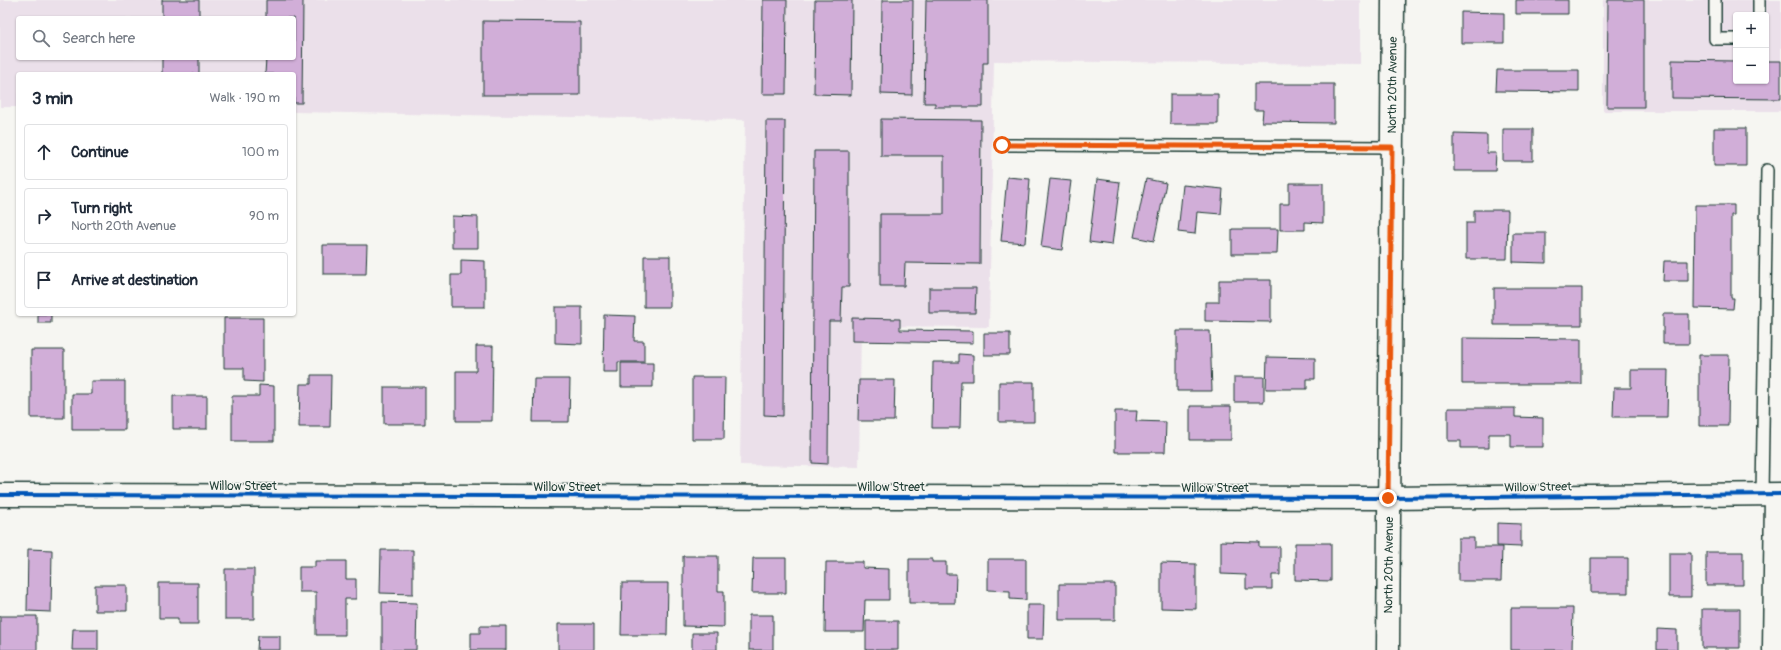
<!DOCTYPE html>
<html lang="en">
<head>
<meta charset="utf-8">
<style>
	:root { --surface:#fff; --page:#f6f6f7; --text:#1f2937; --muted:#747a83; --line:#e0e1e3 }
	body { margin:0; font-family:Pangolin,sans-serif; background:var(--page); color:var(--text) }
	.controls { position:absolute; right:12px; top:12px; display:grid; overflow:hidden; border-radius:4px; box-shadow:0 1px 3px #0004 }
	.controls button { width:36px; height:36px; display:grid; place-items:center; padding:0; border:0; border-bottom:1px solid var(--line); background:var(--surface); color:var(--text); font:20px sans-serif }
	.stop { position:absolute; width:12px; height:12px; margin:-9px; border:3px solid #ea580c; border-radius:50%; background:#fff }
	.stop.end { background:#ea580c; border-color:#fff; box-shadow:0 1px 4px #0008 }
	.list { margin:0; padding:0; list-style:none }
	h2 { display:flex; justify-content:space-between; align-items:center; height:52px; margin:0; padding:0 16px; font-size:17px }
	h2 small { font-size:13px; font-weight:400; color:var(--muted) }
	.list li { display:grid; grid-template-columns:26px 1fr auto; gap:12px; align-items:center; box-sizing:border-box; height:56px; margin:0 8px 8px; padding:0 8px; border:1px solid var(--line); border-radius:4px }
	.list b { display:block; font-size:15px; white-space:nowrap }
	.list p { margin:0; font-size:13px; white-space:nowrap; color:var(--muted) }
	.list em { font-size:13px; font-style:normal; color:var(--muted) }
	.icon { flex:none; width:22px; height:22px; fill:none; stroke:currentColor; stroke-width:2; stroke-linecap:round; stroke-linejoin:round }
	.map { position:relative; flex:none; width:1781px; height:650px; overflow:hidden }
	.search { position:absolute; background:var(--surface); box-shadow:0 1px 3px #0004; left:16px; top:16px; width:280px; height:44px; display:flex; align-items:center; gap:10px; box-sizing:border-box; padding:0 14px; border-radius:4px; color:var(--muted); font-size:15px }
	.panel { position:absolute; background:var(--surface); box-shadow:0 1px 3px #0004; left:16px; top:72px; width:280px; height:244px; border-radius:4px }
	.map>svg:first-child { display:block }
	.built { fill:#ebe0ea; fill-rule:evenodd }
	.building { fill:#d1aed8; stroke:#1f3d34 }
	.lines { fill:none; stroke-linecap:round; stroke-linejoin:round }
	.service-casing { stroke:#1f3d34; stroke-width:14 }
	.minor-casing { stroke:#1f3d34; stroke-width:25 }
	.tertiary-casing { stroke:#1f3d34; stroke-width:25 }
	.service { stroke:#f6f6f2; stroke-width:11 }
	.minor { stroke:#f6f6f2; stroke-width:22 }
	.tertiary { stroke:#f6f6f2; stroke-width:22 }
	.cycleway-casing { stroke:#f6f6f2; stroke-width:6 }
	.cycleway { stroke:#0057b8; stroke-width:4 }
	.route { stroke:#ea580c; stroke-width:5 }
	.labels { text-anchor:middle; stroke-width:3; stroke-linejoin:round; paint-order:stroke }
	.street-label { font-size:12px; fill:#1f3d34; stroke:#f6f6f2 }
</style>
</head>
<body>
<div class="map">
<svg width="1781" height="650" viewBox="0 0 1781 650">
	<rect width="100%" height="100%" fill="#f6f6f2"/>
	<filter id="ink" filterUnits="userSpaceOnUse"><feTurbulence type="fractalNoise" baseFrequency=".025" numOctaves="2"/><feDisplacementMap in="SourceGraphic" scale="8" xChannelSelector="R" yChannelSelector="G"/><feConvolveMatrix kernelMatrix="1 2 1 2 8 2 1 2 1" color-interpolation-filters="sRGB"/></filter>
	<g filter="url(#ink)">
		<path class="built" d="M 0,0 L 1360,0 L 1360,64 L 994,61 L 989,327 L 861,326 L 859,467 L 740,465 L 745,120 L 294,112 L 294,74 L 18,74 L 18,107 L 0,107 ZM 18,18 L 294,18 L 294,58 L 18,58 Z
			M 1603,0 L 1781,0 L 1781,111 L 1603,111 ZM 1736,15 L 1766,15 L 1766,81 L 1736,81 Z"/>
		<path class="building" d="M 162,0 L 199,0 L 199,18 L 162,18 Z
			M 266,0 L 303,0 L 302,103 L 294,103 L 294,74 L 265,74 L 266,58 L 294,58 L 294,18 L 266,18 Z
			M 763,0 L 787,0 L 786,94 L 762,94 Z
			M 815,0 L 852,0 L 851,95 L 814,94 Z
			M 882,0 L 913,0 L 912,95 L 881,94 Z
			M 926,0 L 988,0 L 988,63 L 983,63 L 983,107 L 935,107 L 935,103 L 924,103 Z
			M 1516,0 L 1568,0 L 1568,14 L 1516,14 Z
			M 1608,0 L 1644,0 L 1644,107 L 1607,107 Z
			M 1461,12 L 1504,13 L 1504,43 L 1461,43 Z
			M 483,21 L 580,22 L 580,95 L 483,95 Z
			M 162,58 L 199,58 L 199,74 L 162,74 Z
			M 1672,60 L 1736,61 L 1736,81 L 1766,81 L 1766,61 L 1781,61 L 1781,99 L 1672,98 Z
			M 1497,70 L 1579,70 L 1579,92 L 1496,91 Z
			M 1254,84 L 1334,84 L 1334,123 L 1262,122 L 1263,110 L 1254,110 Z
			M 1170,94 L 1218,94 L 1218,124 L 1170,124 Z
			M 881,119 L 981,120 L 980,264 L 905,263 L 904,286 L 880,286 L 880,214 L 944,214 L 944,156 L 881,156 Z
			M 766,121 L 785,121 L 783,416 L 764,415 Z
			M 1714,128 L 1746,128 L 1746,166 L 1714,166 Z
			M 1503,129 L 1533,129 L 1533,161 L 1503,161 Z
			M 1454,134 L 1487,135 L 1487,153 L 1496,153 L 1495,171 L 1454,171 Z
			M 814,151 L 849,151 L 849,287 L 842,287 L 841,321 L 829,321 L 828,464 L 812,463 Z
			M 1007,177 L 1030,179 L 1025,243 L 1001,241 Z
			M 1050,179 L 1071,181 L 1062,250 L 1041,247 Z
			M 1097,179 L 1120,182 L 1112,245 L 1089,242 Z
			M 1146,179 L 1166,183 L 1154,241 L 1134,237 Z
			M 1289,183 L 1323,183 L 1323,223 L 1305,222 L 1305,230 L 1280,230 L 1280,204 L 1289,204 Z
			M 1183,185 L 1223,189 L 1221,214 L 1197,212 L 1195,234 L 1178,232 Z
			M 1695,205 L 1734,205 L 1734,215 L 1731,215 L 1731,298 L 1734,298 L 1733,309 L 1694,308 Z
			M 1474,210 L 1508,210 L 1507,259 L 1466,259 L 1466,223 L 1474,223 Z
			M 452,216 L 478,217 L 478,248 L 452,248 Z
			M 1232,229 L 1278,229 L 1277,254 L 1232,254 Z
			M 1513,233 L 1546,233 L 1546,263 L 1513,262 Z
			M 323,245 L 367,245 L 366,274 L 323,274 Z
			M 644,256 L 670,256 L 670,307 L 644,307 Z
			M 461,260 L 485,261 L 485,307 L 451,307 L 451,275 L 461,275 Z
			M 1664,261 L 1688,261 L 1688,281 L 1663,281 Z
			M 1219,280 L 1271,280 L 1271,322 L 1205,321 L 1205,302 L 1219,302 Z
			M 929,288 L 976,288 L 975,313 L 929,313 Z
			M 1494,288 L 1582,288 L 1582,325 L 1494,325 Z
			M 555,307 L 582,307 L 582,344 L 555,343 Z
			M 38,314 L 51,314 L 51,323 L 38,323 Z
			M 1663,314 L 1689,314 L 1689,344 L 1663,344 Z
			M 604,315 L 635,316 L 634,341 L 644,341 L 644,362 L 618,362 L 618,372 L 603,372 Z
			M 224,318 L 263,318 L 263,382 L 244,381 L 244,368 L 224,368 Z
			M 852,318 L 900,319 L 900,330 L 973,331 L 973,343 L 852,341 Z
			M 1177,331 L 1210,331 L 1212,391 L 1177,391 Z
			M 984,333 L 1010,333 L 1010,355 L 984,355 Z
			M 1462,338 L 1581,339 L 1581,384 L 1462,384 Z
			M 476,346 L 493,346 L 492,421 L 456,421 L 456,371 L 476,371 Z
			M 31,350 L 64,350 L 64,418 L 31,418 Z
			M 959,354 L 973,355 L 973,381 L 961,381 L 960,428 L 932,428 L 933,362 L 959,362 Z
			M 1699,355 L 1729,355 L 1728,426 L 1699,426 Z
			M 1267,357 L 1315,358 L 1315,379 L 1307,379 L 1307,389 L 1266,389 Z
			M 621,363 L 653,363 L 653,387 L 621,387 Z
			M 1631,370 L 1668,370 L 1667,417 L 1613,417 L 1614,388 L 1631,388 Z
			M 311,375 L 331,375 L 330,427 L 299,427 L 300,384 L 311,384 Z
			M 692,377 L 725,377 L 724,439 L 692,439 Z
			M 1234,377 L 1264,377 L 1264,402 L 1234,402 Z
			M 534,379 L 570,379 L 569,422 L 533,422 Z
			M 859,380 L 895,380 L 894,421 L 858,421 Z
			M 91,381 L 125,381 L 125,430 L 72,430 L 72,394 L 91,394 Z
			M 999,382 L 1034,382 L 1034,422 L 999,422 Z
			M 259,385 L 274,386 L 274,441 L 232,441 L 232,396 L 259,396 Z
			M 384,387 L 425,387 L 425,424 L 384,424 Z
			M 173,396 L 207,396 L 207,429 L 173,429 Z
			M 1190,406 L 1231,406 L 1231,440 L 1190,440 Z
			M 1448,408 L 1515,408 L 1515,417 L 1543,418 L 1543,447 L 1511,447 L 1511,434 L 1489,434 L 1489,448 L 1461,448 L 1461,441 L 1448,441 Z
			M 1115,411 L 1137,411 L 1136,421 L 1166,422 L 1165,452 L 1115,452 Z
			M 1497,523 L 1521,524 L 1521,547 L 1497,546 Z
			M 1458,538 L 1474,538 L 1474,547 L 1502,547 L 1501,581 L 1458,581 Z
			M 1221,541 L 1259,542 L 1259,547 L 1280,547 L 1280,575 L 1272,575 L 1272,589 L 1246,589 L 1246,575 L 1221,574 Z
			M 1295,543 L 1331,543 L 1331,581 L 1295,580 Z
			M 28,549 L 52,550 L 51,612 L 27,611 Z
			M 381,550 L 413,550 L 413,594 L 380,593 Z
			M 1706,552 L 1743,552 L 1743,585 L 1706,585 Z
			M 1669,553 L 1691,553 L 1691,597 L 1669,597 Z
			M 683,556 L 718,556 L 718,591 L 724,591 L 724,627 L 683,626 Z
			M 753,558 L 786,558 L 786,593 L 752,593 Z
			M 1591,558 L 1628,558 L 1628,593 L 1591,593 Z
			M 909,559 L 932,559 L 932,562 L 946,562 L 946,574 L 956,574 L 955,603 L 909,603 Z
			M 988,559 L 1026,559 L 1026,600 L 1010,599 L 1010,591 L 988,590 Z
			M 315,561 L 346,561 L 346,579 L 356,579 L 356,599 L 345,599 L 345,635 L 316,635 L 316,592 L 299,592 L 299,567 L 315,567 Z
			M 826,562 L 863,562 L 863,568 L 889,569 L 889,600 L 865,600 L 864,632 L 825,632 Z
			M 1161,563 L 1196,564 L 1196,609 L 1161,608 Z
			M 225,569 L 254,569 L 254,619 L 225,619 Z
			M 159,583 L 198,583 L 198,624 L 178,624 L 178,618 L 159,618 Z
			M 622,583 L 668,583 L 667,635 L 621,635 Z
			M 1059,584 L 1115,584 L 1115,620 L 1059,620 Z
			M 95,585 L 127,585 L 127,611 L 95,611 Z
			M 382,602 L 417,603 L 416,650 L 382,650 Z
			M 1027,605 L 1044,605 L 1043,639 L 1027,639 Z
			M 1511,608 L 1573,608 L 1572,650 L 1511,650 Z
			M 1702,609 L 1740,609 L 1740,648 L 1702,648 Z
			M 749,615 L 773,615 L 773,650 L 749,650 Z
			M 0,616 L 37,616 L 37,650 L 0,650 Z
			M 866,621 L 898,621 L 898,650 L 866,650 Z
			M 558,624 L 594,624 L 594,650 L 558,650 Z
			M 480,626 L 506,626 L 506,650 L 471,650 L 471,633 L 480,633 Z
			M 73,629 L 98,629 L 98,650 L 72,650 Z
			M 1657,629 L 1677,630 L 1677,650 L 1657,650 Z
			M 692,633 L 717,633 L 717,650 L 692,650 Z
			M 258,636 L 280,636 L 280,650 L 257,650 Z"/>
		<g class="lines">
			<defs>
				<path id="service" d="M 1715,0 L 1715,39 L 1736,39
					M 1759,15 L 1759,0
					M 1002,145 L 1392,147
					M 1762,495 L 1767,170"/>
				<path id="minor" d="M 0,495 L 1388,498 L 1781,494
					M 1774,650 L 1776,495"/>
				<g id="tertiary">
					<path id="s1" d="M 1388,650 L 1393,0"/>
				</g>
			</defs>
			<use href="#service" class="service-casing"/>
			<use href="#minor" class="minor-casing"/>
			<use href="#tertiary" class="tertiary-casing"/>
			<use href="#service" class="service"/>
			<use href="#minor" class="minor"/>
			<use href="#tertiary" class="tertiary"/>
			<defs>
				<path id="cycleway" d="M 0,495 L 1388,498 L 1781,494"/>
			</defs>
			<use href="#cycleway" class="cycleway-casing"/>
			<use href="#cycleway" class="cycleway"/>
		</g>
	</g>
	<g class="lines" filter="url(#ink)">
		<path class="route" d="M 1002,145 L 1392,147 L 1388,498"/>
	</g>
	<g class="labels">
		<g class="street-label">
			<text dy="4" stroke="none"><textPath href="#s1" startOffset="565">North 20th Avenue</textPath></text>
			<text x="243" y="490">Willow Street</text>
			<text x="567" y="491">Willow Street</text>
			<text x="891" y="491">Willow Street</text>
			<text transform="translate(1538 487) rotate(-1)" y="4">Willow Street</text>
			<text x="1215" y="492">Willow Street</text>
			<text dy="4" stroke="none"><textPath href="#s1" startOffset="85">North 20th Avenue</textPath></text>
		</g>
	</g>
</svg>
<div class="controls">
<button>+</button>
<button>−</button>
</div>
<div class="stop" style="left:1002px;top:145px"></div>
<div class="stop end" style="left:1388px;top:498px"></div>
<div class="search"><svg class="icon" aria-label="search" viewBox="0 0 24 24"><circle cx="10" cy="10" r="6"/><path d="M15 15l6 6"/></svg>Search here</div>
<section class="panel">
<h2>3 min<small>Walk · 190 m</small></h2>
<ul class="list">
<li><svg class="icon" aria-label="ahead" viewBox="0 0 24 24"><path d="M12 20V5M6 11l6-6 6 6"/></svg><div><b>Continue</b></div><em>100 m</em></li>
<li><svg class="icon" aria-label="right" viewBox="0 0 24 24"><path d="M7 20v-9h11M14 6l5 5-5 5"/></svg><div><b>Turn right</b><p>North 20th Avenue</p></div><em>90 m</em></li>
<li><svg class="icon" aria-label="arrive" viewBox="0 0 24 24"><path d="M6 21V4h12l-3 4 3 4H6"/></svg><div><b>Arrive at destination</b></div></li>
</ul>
</section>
</div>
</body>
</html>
